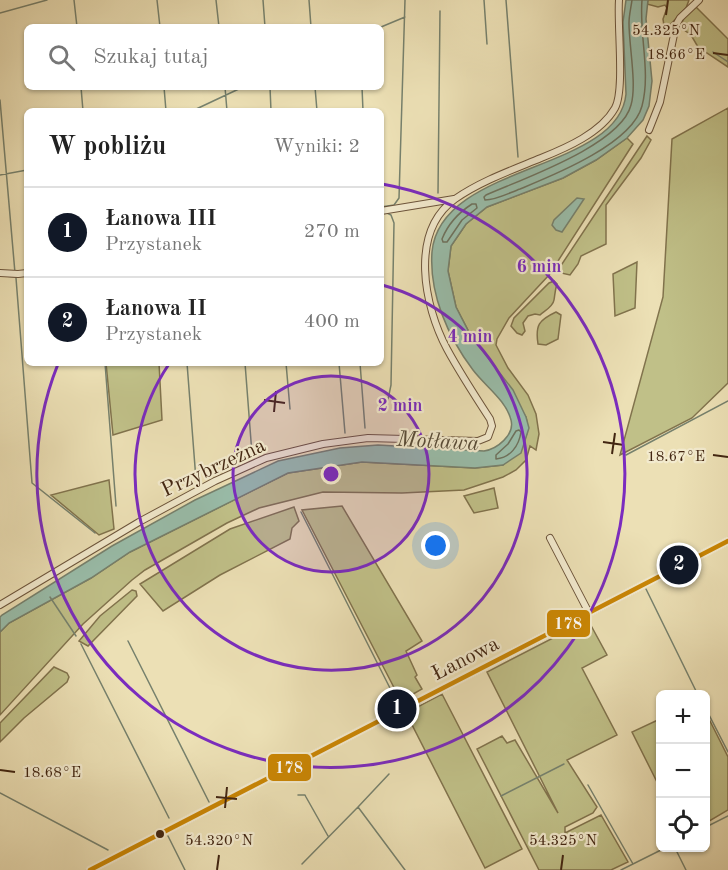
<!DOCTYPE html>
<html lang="pl">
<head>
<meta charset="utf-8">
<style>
	:root { --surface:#fff; --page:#f6f6f6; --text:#222; --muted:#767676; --line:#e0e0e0; --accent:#111827 }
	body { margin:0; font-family:"Old Standard TT",serif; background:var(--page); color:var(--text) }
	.controls { position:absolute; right:18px; bottom:18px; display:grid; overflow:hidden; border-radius:9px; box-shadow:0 2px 4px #0004 }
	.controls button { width:54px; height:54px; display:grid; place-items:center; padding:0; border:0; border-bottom:2px solid var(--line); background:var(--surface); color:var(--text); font:30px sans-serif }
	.you { position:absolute; left:436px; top:546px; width:21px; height:21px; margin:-15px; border:4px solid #fff; border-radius:50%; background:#1a73e8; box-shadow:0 0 0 9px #1a73e833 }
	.badge { display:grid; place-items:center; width:39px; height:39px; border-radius:50%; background:var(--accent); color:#fff; font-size:20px; font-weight:700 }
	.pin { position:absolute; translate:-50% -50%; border:3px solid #fff; box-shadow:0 2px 6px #0006 }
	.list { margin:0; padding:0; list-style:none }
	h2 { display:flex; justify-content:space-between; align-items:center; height:78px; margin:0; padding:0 24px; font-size:26px }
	h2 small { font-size:20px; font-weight:400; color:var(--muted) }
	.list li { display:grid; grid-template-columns:39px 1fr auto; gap:18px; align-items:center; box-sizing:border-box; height:90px; padding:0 24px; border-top:2px solid var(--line) }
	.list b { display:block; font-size:22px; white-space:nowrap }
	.list p { margin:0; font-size:20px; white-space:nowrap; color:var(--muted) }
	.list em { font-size:20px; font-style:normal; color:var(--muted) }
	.icon { flex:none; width:33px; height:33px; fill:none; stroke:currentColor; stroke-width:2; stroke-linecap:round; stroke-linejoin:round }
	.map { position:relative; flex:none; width:728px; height:870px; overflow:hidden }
	.search { position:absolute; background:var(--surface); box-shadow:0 2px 4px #0004; left:24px; top:24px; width:360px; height:66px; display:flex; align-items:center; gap:15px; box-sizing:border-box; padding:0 21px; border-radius:9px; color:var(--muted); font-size:22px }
	.panel { position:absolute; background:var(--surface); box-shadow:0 2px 4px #0004; left:24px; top:108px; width:360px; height:258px; border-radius:9px }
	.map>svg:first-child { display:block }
	.green { fill:#c0c088; stroke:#81734d; stroke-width:1.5 }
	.water { fill:#99bdaa; stroke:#76816d; stroke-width:1.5 }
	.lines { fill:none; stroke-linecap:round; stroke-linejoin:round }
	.shore { stroke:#6e725e; stroke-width:1.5 }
	.stream { stroke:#76816d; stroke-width:1.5 }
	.minor-casing { stroke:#6c543b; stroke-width:8 }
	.minor { stroke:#f3ebcf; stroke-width:6 }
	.bus-1-casing { stroke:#f3ebcf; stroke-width:9 }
	.bus-1 { stroke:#ca8604; stroke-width:4.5 }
	.ticks { fill:none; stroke:#422612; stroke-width:2 }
	.ring { fill:none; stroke:#7b2cbf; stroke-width:3 }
	.bus-dot { fill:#422612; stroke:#f3ebcf; stroke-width:2 }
	.labels { text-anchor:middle; stroke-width:4.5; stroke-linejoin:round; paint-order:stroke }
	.street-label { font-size:21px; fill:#422612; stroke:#f3ebcf }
	.water-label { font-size:22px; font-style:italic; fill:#584c38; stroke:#f3ebcf }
	.ticks-label { font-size:15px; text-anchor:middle; fill:#422612; stroke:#f3ebcf; stroke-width:4.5; stroke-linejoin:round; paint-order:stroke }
	.centre { fill:#7b2cbf; stroke:#f3ebcf; stroke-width:3 }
	.ring-label { font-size:18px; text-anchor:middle; font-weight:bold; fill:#7b2cbf; stroke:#f3ebcf; stroke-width:4.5; stroke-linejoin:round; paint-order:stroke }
	.line-badge { stroke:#f3ebcf; stroke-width:2 }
	.badge-label { font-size:16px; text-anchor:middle; font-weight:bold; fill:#fff }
</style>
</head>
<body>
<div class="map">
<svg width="728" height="870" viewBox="0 0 728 870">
	<rect width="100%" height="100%" fill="#ece0b5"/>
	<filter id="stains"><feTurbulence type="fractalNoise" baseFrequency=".00333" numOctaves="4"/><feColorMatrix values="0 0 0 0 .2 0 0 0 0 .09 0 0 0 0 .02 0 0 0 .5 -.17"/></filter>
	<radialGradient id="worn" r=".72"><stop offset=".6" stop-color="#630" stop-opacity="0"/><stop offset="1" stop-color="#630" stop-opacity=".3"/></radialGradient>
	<path class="green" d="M 648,0 L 689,0 L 686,8 L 668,27 L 664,26 L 663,19 L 667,8 L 665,5 L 658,7 L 647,4 Z
		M 695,6 L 728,39 L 728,67 L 698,47 L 691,35 L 680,27 L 684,18 Z
		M 728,108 L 728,383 L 692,418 L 620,455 L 663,297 L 672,139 Z
		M 647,136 L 651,140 L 641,158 L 606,205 L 606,244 L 581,256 L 578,264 L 570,275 L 561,273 L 560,267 Z
		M 627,138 L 633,144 L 549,275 L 509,318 L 497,339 L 496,345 L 508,368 L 528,395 L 536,414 L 539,434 L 536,450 L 530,446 L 526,460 L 516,470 L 503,477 L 464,490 L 402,493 L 323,492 L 259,508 L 227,523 L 145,570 L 132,580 L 83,624 L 0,715 L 0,632 L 9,623 L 91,578 L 130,552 L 288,473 L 362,462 L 475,468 L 503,465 C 518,448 532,441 526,417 L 471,336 L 456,307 L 448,271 L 451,246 L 466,224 L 487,207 L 563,178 L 596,160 Z
		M 637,262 L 635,308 L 615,316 L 613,274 Z
		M 554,281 L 557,284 C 555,290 555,294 554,300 C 553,307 544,311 540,315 L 535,314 L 528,316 L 523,323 L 525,331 L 522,335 L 517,333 L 511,326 L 514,318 L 549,283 Z
		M 556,312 L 561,315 L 558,339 L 546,345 L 538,344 C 535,325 539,320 556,312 Z
		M 106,363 L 159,363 L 162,420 L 113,435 Z
		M 109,480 L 114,529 L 99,535 L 51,495 Z
		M 494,488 L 498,508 L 474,513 L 464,496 Z
		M 342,506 L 422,641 L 406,651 L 417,675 L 415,677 L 422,689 L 401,701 L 302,510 Z
		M 294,507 L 299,521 L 292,528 L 290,539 L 220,575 L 163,611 L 140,584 L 230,529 Z
		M 132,590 L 136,591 L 137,596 L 88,646 L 79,641 L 100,616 Z
		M 588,620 L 607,655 L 582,668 L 617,735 L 567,760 L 597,807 L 593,813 L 565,827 L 565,833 L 601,815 L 628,862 L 611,870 L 539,870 L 477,749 L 502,736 L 507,743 L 515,740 L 558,813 L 487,672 Z
		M 54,667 L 67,673 L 69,677 L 67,682 L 24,718 L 0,742 L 0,723 Z
		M 442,694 L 522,849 L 485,868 L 406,713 Z
		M 706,713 L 728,757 L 728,810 L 706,823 Z
		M 660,719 L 660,788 L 632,732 Z"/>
	<path class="water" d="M 626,0 L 648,0 L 646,19 L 652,81 L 649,106 L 643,120 L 627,138 L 596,160 L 563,178 L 487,207 L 466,224 L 451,246 L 448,271 L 456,307 L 471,336 L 513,390 L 526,417 L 529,428 L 521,453 L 503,465 L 475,468 L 362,462 L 288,473 L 130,552 L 91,578 L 9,623 L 0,632 L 0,617 L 2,615 L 112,546 L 195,500 L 278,461 L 340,448 L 378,445 L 484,451 C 497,449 515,435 511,420 C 506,400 485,386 473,370 C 448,337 429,294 432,252 C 440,163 619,172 626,94 L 623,22 Z
		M 577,198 L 584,199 L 562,232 L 556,230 L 552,225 L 554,220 Z"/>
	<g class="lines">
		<path class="shore" d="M 632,0 C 631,8 629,15 629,23 C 629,46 637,85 631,105 C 621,145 522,179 486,195 L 484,197 L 485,200 C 496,200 509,193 520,189 C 554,175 632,144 642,106 C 651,72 639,35 642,0
			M 472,204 L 476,204 L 477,208 L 462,220 L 447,242 L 443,242 L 442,239 C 448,224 458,213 472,204 Z
			M 519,430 L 521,432 C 519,446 510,458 496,459 L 496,455 L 508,444 L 516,431 Z"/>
		<path class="stream" d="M 74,0 L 77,27
			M 157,0 L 160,27
			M 216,0 L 219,27
			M 263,0 L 265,27
			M 309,0 L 311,27
			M 484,0 L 487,44
			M 506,0 L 518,157
			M 0,13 L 47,0
			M 381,27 L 405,17
			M 713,52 L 728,62
			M 81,87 L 83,111
			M 164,87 L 166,111
			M 225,87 L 227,111
			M 270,87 L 271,111
			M 315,87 L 317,111
			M 362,87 L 363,111
			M 0,100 L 15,273
			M 192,111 L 243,87
			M 0,175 L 27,170
			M 438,193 L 440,11
			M 381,207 L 394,205 L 399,198 L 405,0
			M 4,276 L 17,277
			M 16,278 L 32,483 L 95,533
			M 105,363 L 116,506
			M 187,363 L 196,480
			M 245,363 L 252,454
			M 286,363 L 290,409
			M 339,363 L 345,433
			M 360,363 L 365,428
			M 387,404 L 391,385 L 394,223 L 391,215 L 387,213
			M 626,455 L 728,401
			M 301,512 L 396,700
			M 646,589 L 697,693
			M 50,597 L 76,636
			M 128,641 L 209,802
			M 81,644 L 169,818
			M 706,709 L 728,752
			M 389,774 L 358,807 L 405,870
			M 588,785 L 633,864
			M 0,793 L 108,850
			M 298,795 L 305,795 L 306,797 L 328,836
			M 501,796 L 564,764
			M 706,827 L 728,816
			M 168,836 L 185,870
			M 677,852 L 686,870
			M 302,864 L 358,807
			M 621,870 L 665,848"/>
		<defs>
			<path id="minor" d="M 649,130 L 660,102 L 676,25 L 680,18 L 699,0
				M 381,211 L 454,199
				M 0,273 L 18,274 L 27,273
				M 550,538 L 589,613
				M 0,605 L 139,522 L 215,481 L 266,458 L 323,444 L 368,438 L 478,441 L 488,437 L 492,426 L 490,419 C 475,396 460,373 447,349 C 424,306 409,232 455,199 C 481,181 512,170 541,158 C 566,148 601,133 615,108 C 625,90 617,25 619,0
				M 90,870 L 728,541"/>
		</defs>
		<use href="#minor" class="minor-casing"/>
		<use href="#minor" class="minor"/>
		<defs>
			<path id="bus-1" d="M 90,870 L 728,541"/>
		</defs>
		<use href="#bus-1" class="bus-1-casing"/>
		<use href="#bus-1" class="bus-1"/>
	</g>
	<path class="ticks" d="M 666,15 L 668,0M 713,53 L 728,55M 264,400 L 285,403M 274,412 L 276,391M 603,442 L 624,445M 612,454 L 615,433M 713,455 L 728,457M 0,770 L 15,772M 216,797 L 237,799M 225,808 L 227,787M 217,870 L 219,855M 561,870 L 563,855"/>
	<circle cx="331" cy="474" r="98" fill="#7b2cbf" fill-opacity=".12"/>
	<g class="ring">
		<circle cx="331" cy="474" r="98"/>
		<path d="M382 285A196 196 0 1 1 169 364"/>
		<path d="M382 184A294 294 0 1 1 58 364"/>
	</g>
	<circle class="bus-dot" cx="160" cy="834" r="5"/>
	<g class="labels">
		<g class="street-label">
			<text transform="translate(213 467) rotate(-25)" y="7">Przybrzeżna</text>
			<text transform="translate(465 658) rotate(-27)" y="7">Łanowa</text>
		</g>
		<g class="water-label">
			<text transform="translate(438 440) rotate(3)" y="8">Motława</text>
		</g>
	</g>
	<g class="ticks-label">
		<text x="666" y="35">54.325°N</text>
		<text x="676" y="59">18.66°E</text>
		<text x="676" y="461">18.67°E</text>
		<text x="52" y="777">18.68°E</text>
		<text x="219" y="845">54.320°N</text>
		<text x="563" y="845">54.325°N</text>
	</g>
	<circle cx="331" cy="474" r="9" class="centre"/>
	<g class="ring-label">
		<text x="539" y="272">6 min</text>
		<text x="470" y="342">4 min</text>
		<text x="400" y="411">2 min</text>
	</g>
	<g class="line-badge">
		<rect x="546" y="609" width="45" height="29" rx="6" fill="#ca8604"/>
		<rect x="267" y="753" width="45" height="29" rx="6" fill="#ca8604"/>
	</g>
	<g class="badge-label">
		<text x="568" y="629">178</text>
		<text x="289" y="773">178</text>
	</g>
	<rect width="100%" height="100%" filter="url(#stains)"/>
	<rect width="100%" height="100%" fill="url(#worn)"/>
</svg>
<div class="controls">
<button>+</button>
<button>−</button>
<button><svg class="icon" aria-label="locate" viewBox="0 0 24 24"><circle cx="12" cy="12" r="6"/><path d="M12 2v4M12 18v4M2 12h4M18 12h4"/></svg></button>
</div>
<div class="you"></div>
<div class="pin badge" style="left:397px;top:709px">1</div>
<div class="pin badge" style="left:679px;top:565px">2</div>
<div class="search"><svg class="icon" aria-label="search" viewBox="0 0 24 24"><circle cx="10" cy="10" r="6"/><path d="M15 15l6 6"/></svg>Szukaj tutaj</div>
<section class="panel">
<h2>W pobliżu<small>Wyniki: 2</small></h2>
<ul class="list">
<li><span class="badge">1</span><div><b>Łanowa III</b><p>Przystanek</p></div><em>270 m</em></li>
<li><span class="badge">2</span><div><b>Łanowa II</b><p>Przystanek</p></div><em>400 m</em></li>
</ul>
</section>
</div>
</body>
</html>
